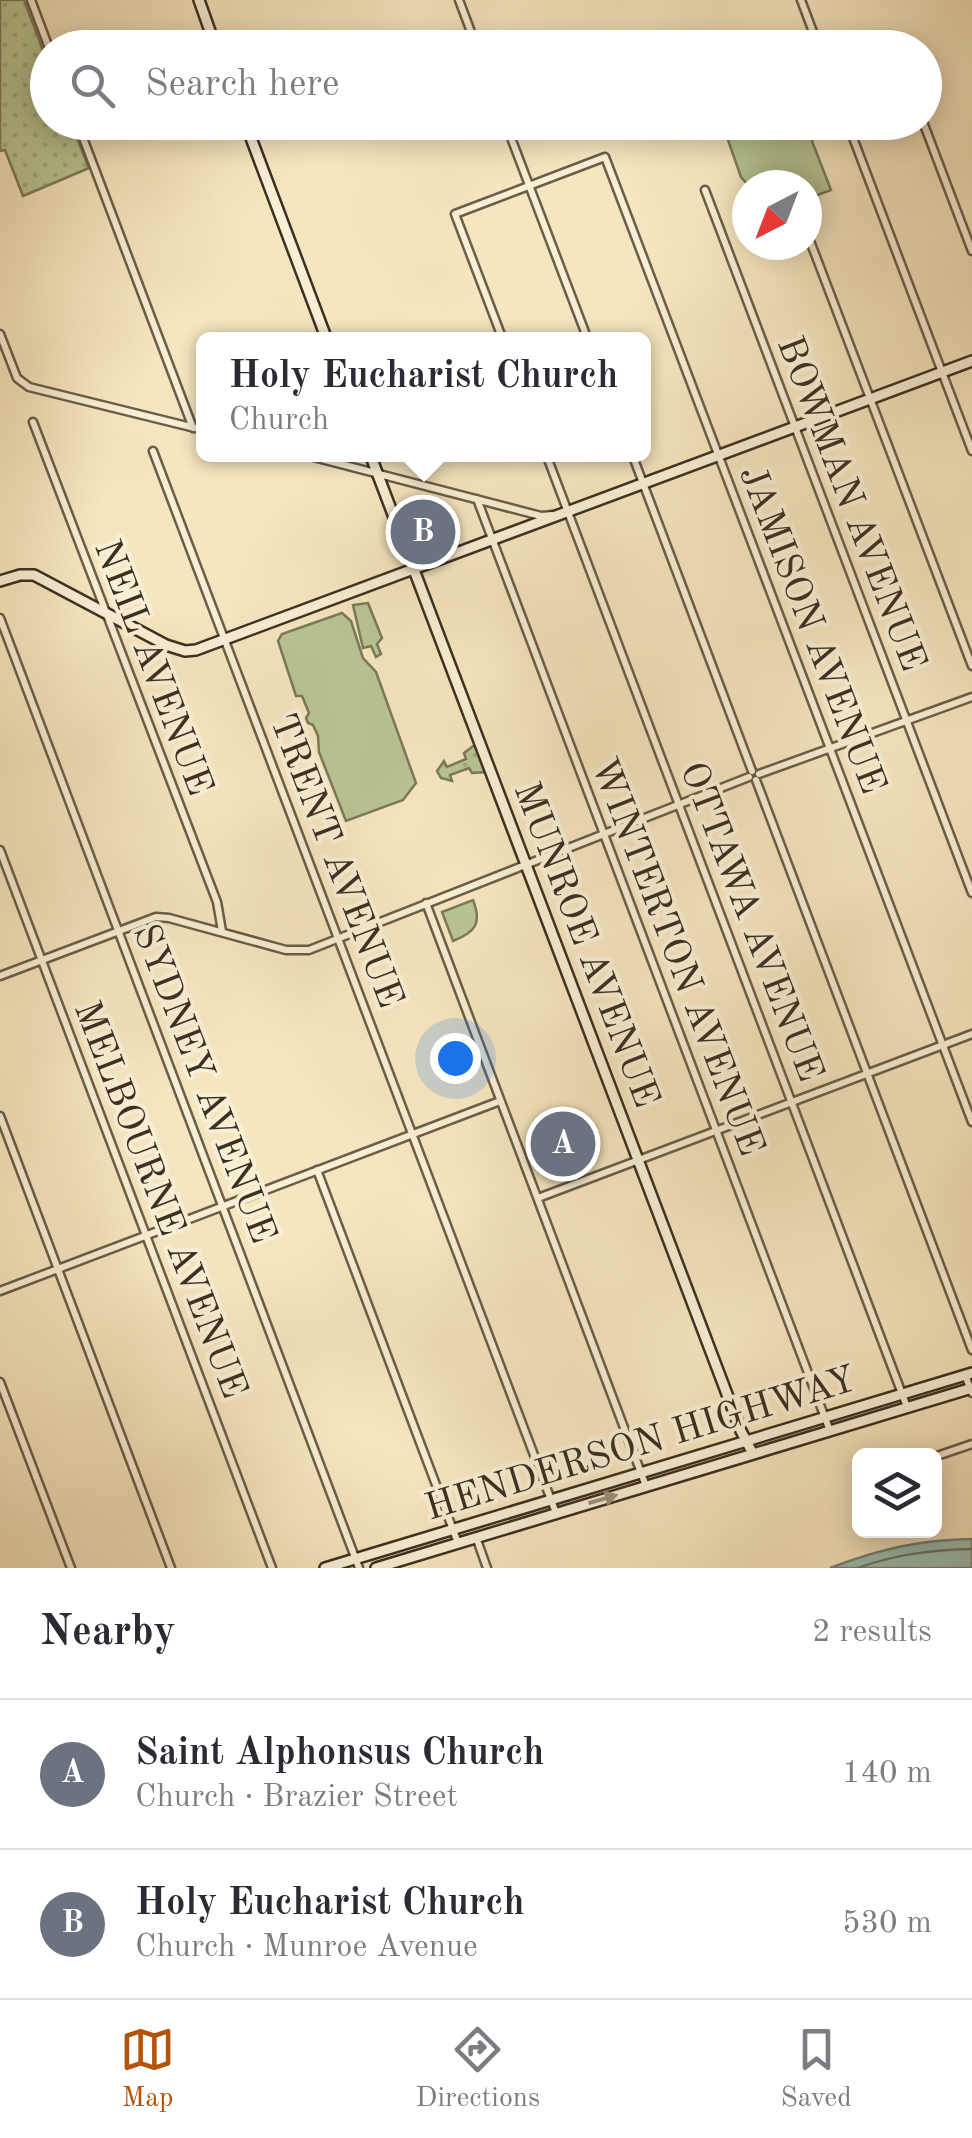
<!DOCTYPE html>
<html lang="en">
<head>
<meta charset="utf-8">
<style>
	:root { --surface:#fff; --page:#f2f2f3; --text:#2b2b33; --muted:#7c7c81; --line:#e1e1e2; --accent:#b45309 }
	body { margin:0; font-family:"Old Standard TT",serif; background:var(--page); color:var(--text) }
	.controls { position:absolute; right:30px; bottom:30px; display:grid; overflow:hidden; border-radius:15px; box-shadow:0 5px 25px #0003 }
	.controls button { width:90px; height:90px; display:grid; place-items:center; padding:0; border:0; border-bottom:2px solid var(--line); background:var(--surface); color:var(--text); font:50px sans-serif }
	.compass { position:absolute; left:732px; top:170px; width:90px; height:90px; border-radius:50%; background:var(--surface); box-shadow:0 5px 25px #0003; rotate:222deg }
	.you { position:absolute; left:455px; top:1058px; width:35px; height:35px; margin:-25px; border:8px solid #fff; border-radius:50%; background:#1a73e8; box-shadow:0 0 0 15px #1a73e833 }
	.badge { display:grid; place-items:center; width:65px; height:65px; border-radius:50%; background:var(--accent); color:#fff; font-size:32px; font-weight:700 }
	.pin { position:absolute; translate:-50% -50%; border:5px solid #fff; box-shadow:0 2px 10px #0006 }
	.popup { position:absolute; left:196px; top:332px; width:455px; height:130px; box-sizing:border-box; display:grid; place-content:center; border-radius:15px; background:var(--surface); filter:drop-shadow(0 2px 8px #0005); font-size:32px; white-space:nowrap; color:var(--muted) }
	.popup b { font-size:38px; color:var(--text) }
	.popup::after { content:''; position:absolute; left:50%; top:100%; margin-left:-20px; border:20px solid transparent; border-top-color:var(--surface) }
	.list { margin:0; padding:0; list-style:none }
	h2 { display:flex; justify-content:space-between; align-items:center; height:130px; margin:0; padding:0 40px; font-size:42px }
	h2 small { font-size:32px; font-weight:400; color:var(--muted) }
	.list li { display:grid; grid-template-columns:65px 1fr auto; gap:30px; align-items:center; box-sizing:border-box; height:150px; padding:0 40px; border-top:2px solid var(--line) }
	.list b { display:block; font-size:38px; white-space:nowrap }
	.list p { margin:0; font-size:32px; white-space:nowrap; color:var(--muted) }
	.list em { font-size:32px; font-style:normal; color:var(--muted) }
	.icon { flex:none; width:55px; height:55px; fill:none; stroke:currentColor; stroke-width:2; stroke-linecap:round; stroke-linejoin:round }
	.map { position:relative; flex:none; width:972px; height:1568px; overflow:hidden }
	.search { position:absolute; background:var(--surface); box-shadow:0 5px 25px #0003; left:30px; right:30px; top:30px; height:110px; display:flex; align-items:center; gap:25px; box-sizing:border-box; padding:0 35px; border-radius:55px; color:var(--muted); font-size:38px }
	.sheet { height:430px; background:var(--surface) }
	nav { display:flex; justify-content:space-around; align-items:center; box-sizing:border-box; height:140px; border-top:2px solid var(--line); background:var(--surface); font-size:28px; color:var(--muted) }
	nav a { display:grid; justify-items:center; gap:5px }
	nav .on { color:var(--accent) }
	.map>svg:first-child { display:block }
	.grass { fill:url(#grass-dots); stroke:#7b7a5a; stroke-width:2.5 }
	.park { fill:#b9c694; stroke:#7b7a5a; stroke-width:2.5 }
	.water { fill:#9dbfb3; stroke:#778579; stroke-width:2.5 }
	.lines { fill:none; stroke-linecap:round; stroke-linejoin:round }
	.shore { stroke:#6d776a; stroke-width:2.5 }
	.street-casing { stroke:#6b5d48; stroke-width:11 }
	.secondary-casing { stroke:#3d2f21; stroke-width:14 }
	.street { stroke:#f9efd5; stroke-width:6 }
	.secondary { stroke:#f9efd5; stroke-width:9 }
	.oneway { fill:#9b8f7b }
	.labels { text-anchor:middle; stroke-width:8; stroke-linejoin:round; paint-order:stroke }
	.street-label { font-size:38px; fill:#3d2f21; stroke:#f9efd5 }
</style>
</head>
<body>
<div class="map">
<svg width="972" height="1568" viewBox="0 0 972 1568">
	<defs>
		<pattern id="grass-dots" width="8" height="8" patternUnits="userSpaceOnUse" patternTransform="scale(2.5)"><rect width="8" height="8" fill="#b9c694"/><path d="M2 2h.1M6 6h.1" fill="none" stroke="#a0aa7f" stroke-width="1.8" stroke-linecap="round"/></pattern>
	</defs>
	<rect width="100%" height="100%" fill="#f6e6bf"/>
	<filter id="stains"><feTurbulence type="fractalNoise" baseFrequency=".002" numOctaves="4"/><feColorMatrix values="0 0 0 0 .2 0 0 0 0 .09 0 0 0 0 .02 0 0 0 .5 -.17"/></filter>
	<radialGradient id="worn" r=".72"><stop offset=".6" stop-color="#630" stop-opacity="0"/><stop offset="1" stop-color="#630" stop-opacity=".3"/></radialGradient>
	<path class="grass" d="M 0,0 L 24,0 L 47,61 L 48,122 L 71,123 L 89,168 L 23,196 L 5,150 L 0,151 Z
		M 476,744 L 487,772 L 472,773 L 469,768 L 450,775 L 452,781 L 441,778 L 437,771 L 444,761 L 447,767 L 466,759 L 464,753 Z"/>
	<path class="park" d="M 722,123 L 805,123 L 831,190 L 807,199 L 807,185 L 748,185 L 741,177 Z
		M 368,603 L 382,638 L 377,644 L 381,654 L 376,657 L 371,646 L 363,648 L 353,605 Z
		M 342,613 L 351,621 L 363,658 L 376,672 L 416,783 L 403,800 L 346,821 L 319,752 L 318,736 L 313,725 L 308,723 L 306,718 L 309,713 L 302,696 L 296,696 L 278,641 L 282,634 Z
		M 473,900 C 482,923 476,932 453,941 L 442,912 Z"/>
	<path class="water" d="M 972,1539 L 972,1568 L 830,1568 C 880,1549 918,1540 972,1539 Z"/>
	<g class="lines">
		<path class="shore" d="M 858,1568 C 896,1554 932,1550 972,1549"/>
		<defs>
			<path id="street" d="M 31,0 L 49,48
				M 459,0 L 477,48
				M 801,0 L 819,48
				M 77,122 L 193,428
				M 505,122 L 588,340
				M 847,122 L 972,451
				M 923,122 L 972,251
				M 788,184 L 789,185
				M 705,190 L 972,893
				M 807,233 L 972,666
				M 0,334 L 17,378 L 29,387 L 203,430
				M 503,340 L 455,214 L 605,157 L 972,1122
				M 33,422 L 217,902 L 222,931
				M 153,451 L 556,1513
				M 302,454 L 541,516 L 552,515
				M 546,454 L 907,1407
				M 632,454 L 752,771
				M 477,499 L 830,1431
				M 0,618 L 359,1568
				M 759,774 L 972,697
				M 756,780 L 972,1350
				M 0,850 L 272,1568
				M 426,903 L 646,1486
				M 0,976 L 156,917 L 169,918 L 286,950 L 309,950 L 749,777
				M 0,1116 L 171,1568
				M 317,1170 L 458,1543
				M 538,1198 L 972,1034
				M 0,1291 L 500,1101
				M 965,1375 L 972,1393
				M 0,1382 L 71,1568
				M 934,1457 L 972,1444
				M 476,1537 L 487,1568"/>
			<path id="secondary" d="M 199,0 L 216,48
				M 245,122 L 327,340
				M 370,454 L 741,1431 L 753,1454
				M 0,581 L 20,575 L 34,575 L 166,645 L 185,651 L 196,650 L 972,361
				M 325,1568 L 972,1373
				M 376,1568 L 972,1388"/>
		</defs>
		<use href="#street" class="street-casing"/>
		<use href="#secondary" class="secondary-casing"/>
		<use href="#street" class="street"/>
		<use href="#secondary" class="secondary"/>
	</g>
	<defs><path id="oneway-solid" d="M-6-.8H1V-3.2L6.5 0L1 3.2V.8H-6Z" transform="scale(2.5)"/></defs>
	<use class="oneway" href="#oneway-solid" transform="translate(603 1499) rotate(-16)"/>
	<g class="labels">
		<g class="street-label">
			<text transform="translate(853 503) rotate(69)" y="13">BOWMAN AVENUE</text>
			<text transform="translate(814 629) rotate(69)" y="13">JAMISON AVENUE</text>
			<text transform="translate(155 667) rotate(69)" y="13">NEIL AVENUE</text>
			<text transform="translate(338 860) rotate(69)" y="13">TRENT AVENUE</text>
			<text transform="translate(753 921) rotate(69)" y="13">OTTAWA AVENUE</text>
			<text transform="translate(588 944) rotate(69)" y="13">MUNROE AVENUE</text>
			<text transform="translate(679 956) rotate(69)" y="13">WINTERTON AVENUE</text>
			<text transform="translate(206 1083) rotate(69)" y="13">SYDNEY AVENUE</text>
			<text transform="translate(162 1199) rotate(69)" y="13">MELBOURNE AVENUE</text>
			<text transform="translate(640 1442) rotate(-17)" y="13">HENDERSON HIGHWAY</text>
		</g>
	</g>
	<rect width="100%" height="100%" filter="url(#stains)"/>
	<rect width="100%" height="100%" fill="url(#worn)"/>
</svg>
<div class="controls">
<button><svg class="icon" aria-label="layers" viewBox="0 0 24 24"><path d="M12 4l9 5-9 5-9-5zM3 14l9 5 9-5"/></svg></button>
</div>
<svg class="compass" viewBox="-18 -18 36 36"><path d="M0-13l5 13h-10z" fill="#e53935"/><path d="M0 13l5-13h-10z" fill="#7c7c81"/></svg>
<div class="you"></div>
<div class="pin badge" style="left:563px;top:1144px;background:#6b7280">A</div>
<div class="pin badge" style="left:423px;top:532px;background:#6b7280">B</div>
<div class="popup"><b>Holy Eucharist Church</b>Church</div>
<div class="search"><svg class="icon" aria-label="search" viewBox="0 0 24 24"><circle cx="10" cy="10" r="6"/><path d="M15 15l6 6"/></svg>Search here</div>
</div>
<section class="sheet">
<h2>Nearby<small>2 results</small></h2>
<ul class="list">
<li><span class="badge" style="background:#6b7280">A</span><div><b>Saint Alphonsus Church</b><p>Church · Brazier Street</p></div><em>140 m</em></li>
<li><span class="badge" style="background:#6b7280">B</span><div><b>Holy Eucharist Church</b><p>Church · Munroe Avenue</p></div><em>530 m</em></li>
</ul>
</section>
<nav>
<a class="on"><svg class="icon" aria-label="map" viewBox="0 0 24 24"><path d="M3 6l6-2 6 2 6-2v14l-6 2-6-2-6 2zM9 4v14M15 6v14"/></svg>Map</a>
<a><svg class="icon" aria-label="directions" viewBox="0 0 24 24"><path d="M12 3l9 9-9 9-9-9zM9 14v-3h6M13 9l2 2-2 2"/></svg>Directions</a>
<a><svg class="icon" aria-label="saved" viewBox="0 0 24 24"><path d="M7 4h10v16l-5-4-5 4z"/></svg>Saved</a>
</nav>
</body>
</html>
